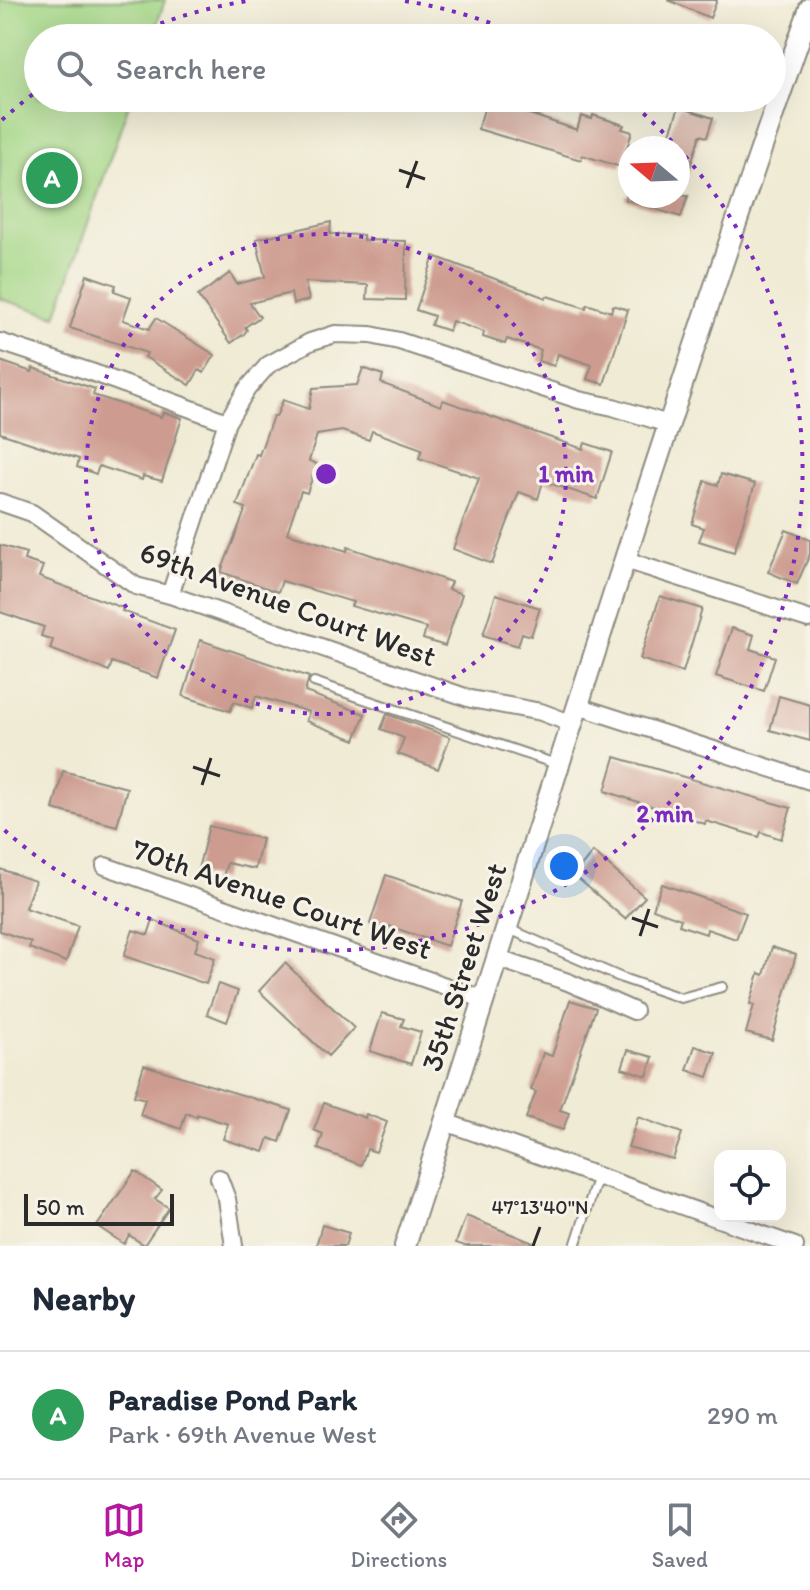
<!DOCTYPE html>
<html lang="en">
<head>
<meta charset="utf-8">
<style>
	:root { --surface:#fff; --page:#f2f2f3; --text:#1f2937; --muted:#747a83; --line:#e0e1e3; --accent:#b5179e }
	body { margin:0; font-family:Itim,sans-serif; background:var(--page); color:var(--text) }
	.controls { position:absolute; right:24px; bottom:24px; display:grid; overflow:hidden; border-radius:16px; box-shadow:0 8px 32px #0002 }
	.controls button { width:72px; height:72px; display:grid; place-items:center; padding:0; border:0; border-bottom:2px solid var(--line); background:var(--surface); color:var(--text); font:40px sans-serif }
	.compass { position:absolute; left:618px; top:136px; width:72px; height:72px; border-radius:50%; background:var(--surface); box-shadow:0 8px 32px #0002; rotate:289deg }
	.scale { position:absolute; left:24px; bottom:20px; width:150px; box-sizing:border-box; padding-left:8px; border:4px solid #2b2b2b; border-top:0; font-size:22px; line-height:28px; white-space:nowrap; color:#2b2b2b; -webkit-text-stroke:6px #f7f3e8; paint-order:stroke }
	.you { position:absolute; left:564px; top:866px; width:28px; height:28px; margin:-20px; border:6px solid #fff; border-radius:50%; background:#1a73e8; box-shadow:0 0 0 12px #1a73e833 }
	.badge { display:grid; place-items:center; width:52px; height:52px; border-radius:50%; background:var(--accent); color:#fff; font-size:26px; font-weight:700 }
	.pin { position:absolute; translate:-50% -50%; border:4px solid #fff; box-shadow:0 2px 8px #0006 }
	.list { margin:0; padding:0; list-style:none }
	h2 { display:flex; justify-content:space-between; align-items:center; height:104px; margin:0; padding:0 32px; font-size:34px }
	h2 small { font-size:26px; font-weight:400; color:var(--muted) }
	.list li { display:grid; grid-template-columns:52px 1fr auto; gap:24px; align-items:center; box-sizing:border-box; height:128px; padding:0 32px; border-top:2px solid var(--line) }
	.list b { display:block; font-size:30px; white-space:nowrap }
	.list p { margin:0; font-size:26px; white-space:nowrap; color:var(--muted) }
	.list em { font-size:26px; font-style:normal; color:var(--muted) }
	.icon { flex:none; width:44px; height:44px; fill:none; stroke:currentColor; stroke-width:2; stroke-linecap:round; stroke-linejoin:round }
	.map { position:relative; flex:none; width:810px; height:1246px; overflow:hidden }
	.search { position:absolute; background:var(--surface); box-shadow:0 8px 32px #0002; left:24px; right:24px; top:24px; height:88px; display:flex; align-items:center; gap:20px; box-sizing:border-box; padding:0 28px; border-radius:44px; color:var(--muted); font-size:30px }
	.sheet { height:232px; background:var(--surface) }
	nav { display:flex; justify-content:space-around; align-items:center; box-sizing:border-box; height:112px; border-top:2px solid var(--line); background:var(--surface); font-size:22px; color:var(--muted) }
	nav a { display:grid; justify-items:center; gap:4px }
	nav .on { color:var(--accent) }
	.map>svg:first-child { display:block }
	.green { fill:#a4d787; stroke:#688159; stroke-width:2 }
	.building { fill:#cd9b8f }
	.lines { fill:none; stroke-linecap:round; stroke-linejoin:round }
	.service-casing { stroke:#8e8b80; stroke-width:12 }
	.minor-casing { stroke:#8e8b80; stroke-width:20 }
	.tertiary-casing { stroke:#8e8b80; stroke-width:24 }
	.service { stroke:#fff; stroke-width:8 }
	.minor { stroke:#fff; stroke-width:16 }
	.tertiary { stroke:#fff; stroke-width:20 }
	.ticks { fill:none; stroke:#2b2b2b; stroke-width:3 }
	.ring { fill:none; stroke:#7b2cbf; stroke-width:4; stroke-dasharray:4 8 }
	.labels { text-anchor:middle; stroke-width:6; stroke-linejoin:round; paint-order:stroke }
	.street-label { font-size:30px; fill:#2b2b2b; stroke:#f7f3e8 }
	.ticks-label { font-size:20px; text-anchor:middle; fill:#2b2b2b; stroke:#f7f3e8; stroke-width:6; stroke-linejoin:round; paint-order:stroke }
	.centre { fill:#7b2cbf; stroke:#f7f3e8; stroke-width:4 }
	.ring-label { font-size:24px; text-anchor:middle; font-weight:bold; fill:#7b2cbf; stroke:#f7f3e8; stroke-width:6; stroke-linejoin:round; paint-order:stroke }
</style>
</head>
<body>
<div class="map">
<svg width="810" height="1246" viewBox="0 0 810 1246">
	<rect width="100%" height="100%" fill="#f7f3e8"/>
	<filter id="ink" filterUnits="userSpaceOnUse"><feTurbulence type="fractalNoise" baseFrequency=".0125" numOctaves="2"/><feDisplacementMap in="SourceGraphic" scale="16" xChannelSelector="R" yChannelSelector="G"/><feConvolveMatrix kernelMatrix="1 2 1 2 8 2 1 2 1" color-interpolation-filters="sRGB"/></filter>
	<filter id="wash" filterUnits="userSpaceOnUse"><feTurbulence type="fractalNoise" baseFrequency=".006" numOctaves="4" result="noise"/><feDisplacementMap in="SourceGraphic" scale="32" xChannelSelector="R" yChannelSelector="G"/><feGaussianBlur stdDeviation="1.8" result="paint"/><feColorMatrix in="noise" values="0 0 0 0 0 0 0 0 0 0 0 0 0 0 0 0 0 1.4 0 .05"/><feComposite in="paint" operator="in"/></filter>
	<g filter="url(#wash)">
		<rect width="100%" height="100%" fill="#f0ebd4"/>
		<path class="green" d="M 0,0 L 165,0 L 152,38 L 38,38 L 38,98 L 131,98 L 56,316 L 0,299 Z"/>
		<g id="blocks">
			<path class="building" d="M 668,0 L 717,0 L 710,18 Z
				M 486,103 L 504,109 L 505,106 L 577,130 L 581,116 L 592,119 L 593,115 L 624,125 L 622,129 L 632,132 L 621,167 L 582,155 L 581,160 L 478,129 Z
				M 679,107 L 713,118 L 707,137 L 700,135 L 682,193 L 678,192 L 678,148 L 665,148 Z
				M 626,196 L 688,196 L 681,217 L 626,200 Z
				M 331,222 L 330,234 L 363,235 L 363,240 L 406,241 L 405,300 L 367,299 L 368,285 L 305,282 L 309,300 L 293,304 L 291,293 L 250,303 L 260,317 L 245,327 L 247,330 L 244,334 L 231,343 L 198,296 L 230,273 L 237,284 L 265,277 L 256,239 Z
				M 434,256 L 546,298 L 547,296 L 586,308 L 587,304 L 611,312 L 613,305 L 628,310 L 604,384 L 587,379 L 592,365 L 558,354 L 554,366 L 538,361 L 541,350 L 507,339 L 505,344 L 483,337 L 484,332 L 452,321 L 449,331 L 431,325 L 434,316 L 416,310 Z
				M 87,275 L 116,285 L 114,291 L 131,297 L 123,320 L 149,329 L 156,318 L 215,355 L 204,373 L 199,370 L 190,385 L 145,357 L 147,353 L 70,328 Z
				M 0,361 L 32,372 L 33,368 L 95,389 L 93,395 L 161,417 L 163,412 L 182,418 L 162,481 L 143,476 L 142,480 L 99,466 L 96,474 L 77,467 L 79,459 L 0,433 Z
				M 363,368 L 383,375 L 381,383 L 441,406 L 443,400 L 583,449 L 585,443 L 612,452 L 597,499 L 543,481 L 538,499 L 519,492 L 492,564 L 453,549 L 479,478 L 419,458 L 422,449 L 372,431 L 369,440 L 342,431 L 317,435 L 309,461 L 317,464 L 307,493 L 301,491 L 287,533 L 347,551 L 348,547 L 451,582 L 448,589 L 462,594 L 445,646 L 423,639 L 426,628 L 351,606 L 353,602 L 282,581 L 278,592 L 221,572 L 246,508 L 237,505 L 256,454 L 259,455 L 273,416 L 276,417 L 283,400 L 309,409 L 313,388 L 357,385 Z
				M 721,474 L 755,484 L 734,552 L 699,541 L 704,528 L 692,524 L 705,481 L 718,485 Z
				M 786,530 L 810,540 L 810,554 L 797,584 L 768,572 Z
				M 0,545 L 26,553 L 24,560 L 43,566 L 39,577 L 123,608 L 122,611 L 175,630 L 158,678 L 112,662 L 109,671 L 50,649 L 53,640 L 41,636 L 44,627 L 0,612 Z
				M 496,594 L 540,608 L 531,636 L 522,633 L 518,646 L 483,635 Z
				M 660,596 L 702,609 L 683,672 L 640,659 Z
				M 732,628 L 754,635 L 750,649 L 775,657 L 764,691 L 716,676 Z
				M 200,640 L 309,677 L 305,692 L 365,714 L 355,740 L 306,721 L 309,712 L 256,696 L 252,708 L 234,702 L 230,711 L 183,696 Z
				M 779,696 L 810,705 L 810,741 L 770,730 Z
				M 387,714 L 450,737 L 438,769 L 398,754 L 404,738 L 381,729 Z
				M 615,757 L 791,808 L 781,839 L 761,832 L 759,837 L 706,821 L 705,824 L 605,791 Z
				M 63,771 L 127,788 L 117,826 L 53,809 Z
				M 209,826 L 262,839 L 255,869 L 227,863 L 222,880 L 197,873 Z
				M 593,852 L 645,897 L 625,919 L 574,875 Z
				M 0,869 L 35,881 L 25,908 L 78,926 L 66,962 L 29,948 L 31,942 L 0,931 Z
				M 386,875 L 462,901 L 447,946 L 389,926 L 387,930 L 370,924 Z
				M 662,884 L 746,913 L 736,939 L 707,929 L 706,934 L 679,925 L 681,919 L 653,909 Z
				M 153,920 L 199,939 L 195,951 L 215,958 L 206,984 L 124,956 L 133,930 L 148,935 Z
				M 772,947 L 796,955 L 772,1040 L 746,1033 L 754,1005 L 750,1004 L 759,973 L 764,975 Z
				M 285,963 L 354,1028 L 328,1056 L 259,991 Z
				M 218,984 L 238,991 L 227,1022 L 207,1014 Z
				M 570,1000 L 596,1008 L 560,1110 L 569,1113 L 563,1130 L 526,1118 L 536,1092 L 531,1090 L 543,1053 L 552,1056 Z
				M 382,1013 L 404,1019 L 401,1026 L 421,1032 L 411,1064 L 370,1051 Z
				M 695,1046 L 716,1053 L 708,1077 L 687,1070 Z
				M 628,1050 L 653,1057 L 647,1076 L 622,1068 Z
				M 144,1065 L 291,1110 L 280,1142 L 269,1138 L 264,1152 L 223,1139 L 228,1124 L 197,1114 L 197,1117 L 186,1113 L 181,1129 L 140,1115 L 145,1099 L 134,1096 Z
				M 324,1103 L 365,1118 L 366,1114 L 387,1122 L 376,1152 L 367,1149 L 361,1165 L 318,1149 L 323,1134 L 314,1130 Z
				M 638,1117 L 682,1133 L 673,1159 L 628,1147 Z
				M 135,1171 L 162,1190 L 155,1199 L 169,1208 L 144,1245 L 129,1235 L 124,1244 L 97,1226 Z
				M 466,1216 L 536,1244 L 535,1246 L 465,1246 L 456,1243 Z
				M 322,1225 L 349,1233 L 345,1246 L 316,1246 Z"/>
		</g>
	</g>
	<g filter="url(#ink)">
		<use href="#blocks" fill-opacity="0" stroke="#8e8b80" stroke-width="2"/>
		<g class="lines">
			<defs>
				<path id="service" d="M 314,682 L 559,765
					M 509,929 L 622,978 L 681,998 L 722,987
					M 575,1246 L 598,1176"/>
				<path id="minor" d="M 0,342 L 91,372 L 227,422
					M 0,502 L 32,513 L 136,586 L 170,595 L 471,699 L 541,712 L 573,724
					M 625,560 L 808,619
					M 170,595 L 227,422 L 247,389 L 268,365 L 310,342 L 335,334 L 371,335 L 399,341 L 579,400 L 613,407 L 668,424
					M 578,706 L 810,781
					M 105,866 L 485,1000
					M 499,959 L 568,982 L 634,1011
					M 445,1122 L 795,1246
					M 219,1178 L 227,1199 L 234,1246"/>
				<path id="tertiary" d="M 405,1246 C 538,833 666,418 810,8"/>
			</defs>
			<use href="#service" class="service-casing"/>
			<use href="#minor" class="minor-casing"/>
			<use href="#tertiary" class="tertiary-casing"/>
			<use href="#service" class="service"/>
			<use href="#minor" class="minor"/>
			<use href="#tertiary" class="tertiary"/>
		</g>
	</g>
	<path class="ticks" d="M 399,170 L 425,179M 407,188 L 417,161M 193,767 L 220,776M 202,785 L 211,758M 632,918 L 658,927M 640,936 L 649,909M 533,1246 L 540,1227"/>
	<g class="ring">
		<circle cx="326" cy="474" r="240"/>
		<path d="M2 120A480 480 0 0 1 37 91M127 37A480 480 0 0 1 247 1M405 1A480 480 0 0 1 525 37M625 98A480 480 0 1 1 2 828"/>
	</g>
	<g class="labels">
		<g class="street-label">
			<text transform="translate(288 604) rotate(20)" y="10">69th Avenue Court West</text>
			<text transform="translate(282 899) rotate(19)" y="10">70th Avenue Court West</text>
			<text transform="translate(464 967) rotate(-72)" y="10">35th Street West</text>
		</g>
	</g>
	<g class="ticks-label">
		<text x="540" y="1214">47°13'40"N</text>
	</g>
	<circle cx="326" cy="474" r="12" class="centre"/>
	<g class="ring-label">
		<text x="566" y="482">1 min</text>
		<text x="665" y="822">2 min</text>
	</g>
</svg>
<div class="controls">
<button><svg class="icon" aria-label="locate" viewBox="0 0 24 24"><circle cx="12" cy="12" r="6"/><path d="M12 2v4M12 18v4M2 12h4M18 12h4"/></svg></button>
</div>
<svg class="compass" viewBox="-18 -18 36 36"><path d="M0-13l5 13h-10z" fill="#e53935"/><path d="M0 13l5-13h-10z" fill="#747a83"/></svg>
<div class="scale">50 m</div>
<div class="you"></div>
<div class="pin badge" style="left:52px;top:178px;background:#2e9e5b">A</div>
<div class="search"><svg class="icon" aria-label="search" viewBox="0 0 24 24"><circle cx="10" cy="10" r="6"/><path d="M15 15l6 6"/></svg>Search here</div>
</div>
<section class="sheet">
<h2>Nearby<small></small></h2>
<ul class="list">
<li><span class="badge" style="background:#2e9e5b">A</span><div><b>Paradise Pond Park</b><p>Park · 69th Avenue West</p></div><em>290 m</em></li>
</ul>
</section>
<nav>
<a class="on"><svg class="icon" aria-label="map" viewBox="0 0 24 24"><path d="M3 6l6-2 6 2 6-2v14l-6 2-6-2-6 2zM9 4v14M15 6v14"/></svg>Map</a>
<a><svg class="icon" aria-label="directions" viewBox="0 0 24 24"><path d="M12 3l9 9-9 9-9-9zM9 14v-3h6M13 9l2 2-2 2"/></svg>Directions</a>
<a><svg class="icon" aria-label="saved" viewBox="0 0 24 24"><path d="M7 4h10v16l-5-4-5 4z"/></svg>Saved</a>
</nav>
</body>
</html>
